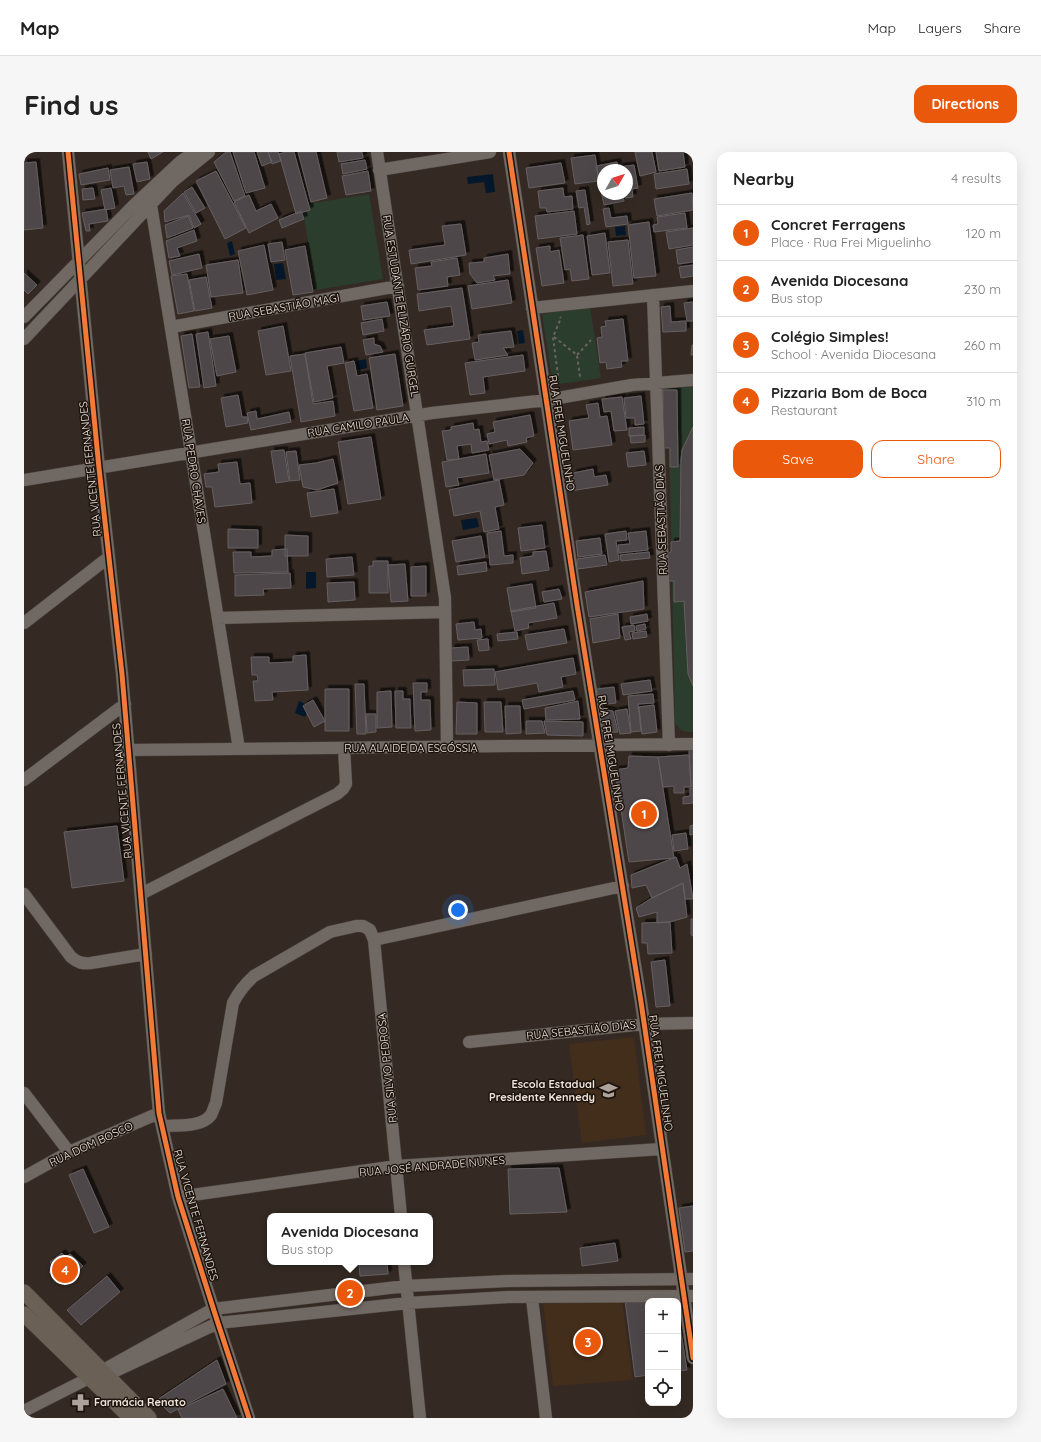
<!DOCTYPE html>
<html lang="en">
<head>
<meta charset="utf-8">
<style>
	:root { --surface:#fff; --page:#f6f6f6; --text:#222; --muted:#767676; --line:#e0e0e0; --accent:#ea580c }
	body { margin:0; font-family:Quicksand,sans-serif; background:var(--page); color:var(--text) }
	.controls { position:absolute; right:12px; bottom:12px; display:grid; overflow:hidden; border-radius:8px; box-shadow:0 4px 16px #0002 }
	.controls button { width:36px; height:36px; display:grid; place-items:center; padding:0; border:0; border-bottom:1px solid var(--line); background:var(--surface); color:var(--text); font:20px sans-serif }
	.compass { position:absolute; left:573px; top:12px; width:36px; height:36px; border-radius:50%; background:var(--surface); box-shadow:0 4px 16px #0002; rotate:51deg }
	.you { position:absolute; left:434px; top:758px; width:14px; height:14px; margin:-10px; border:3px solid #fff; border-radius:50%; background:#1a73e8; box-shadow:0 0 0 6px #1a73e833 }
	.badge { display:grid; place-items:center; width:26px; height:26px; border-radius:50%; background:var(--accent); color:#fff; font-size:13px; font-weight:700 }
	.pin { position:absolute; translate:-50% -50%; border:2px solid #fff; box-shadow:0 1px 4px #0006 }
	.popup { position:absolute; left:243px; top:1061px; width:166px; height:52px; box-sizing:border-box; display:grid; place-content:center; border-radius:8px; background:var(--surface); filter:drop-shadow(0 1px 3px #0005); font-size:13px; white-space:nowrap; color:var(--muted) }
	.popup b { font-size:15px; color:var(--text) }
	.popup::after { content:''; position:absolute; left:50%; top:100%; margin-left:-8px; border:8px solid transparent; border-top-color:var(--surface) }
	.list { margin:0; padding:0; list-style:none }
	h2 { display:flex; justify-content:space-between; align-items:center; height:52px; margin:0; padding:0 16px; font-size:17px }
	h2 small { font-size:13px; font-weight:400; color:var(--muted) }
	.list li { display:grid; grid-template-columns:26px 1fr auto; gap:12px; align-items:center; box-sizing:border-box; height:56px; padding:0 16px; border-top:1px solid var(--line) }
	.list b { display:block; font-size:15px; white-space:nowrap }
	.list p { margin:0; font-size:13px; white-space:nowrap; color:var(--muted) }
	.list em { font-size:13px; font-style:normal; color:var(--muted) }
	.actions { display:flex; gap:8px; padding:12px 16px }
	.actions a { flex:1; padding:9px 0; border:1px solid var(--accent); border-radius:12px; text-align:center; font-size:14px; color:var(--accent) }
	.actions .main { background:var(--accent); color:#fff }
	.icon { flex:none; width:22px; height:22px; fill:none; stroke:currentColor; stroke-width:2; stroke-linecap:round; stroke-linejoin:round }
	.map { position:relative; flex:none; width:669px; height:1266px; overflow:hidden; border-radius:12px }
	header { display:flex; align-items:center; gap:24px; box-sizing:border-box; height:56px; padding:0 20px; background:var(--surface); border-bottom:1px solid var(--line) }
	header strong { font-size:19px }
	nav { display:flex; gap:22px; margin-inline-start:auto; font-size:14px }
	.intro { display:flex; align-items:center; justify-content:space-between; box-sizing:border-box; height:96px; padding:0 24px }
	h1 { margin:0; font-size:28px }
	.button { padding:10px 18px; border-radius:12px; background:var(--accent); color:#fff; font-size:14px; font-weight:700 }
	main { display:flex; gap:24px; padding:0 24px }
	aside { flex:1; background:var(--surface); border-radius:12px; box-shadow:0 4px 16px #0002 }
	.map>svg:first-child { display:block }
	.built { fill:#432d1b }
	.green { fill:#2b3d2d }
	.water { fill:#05182b }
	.building { fill:#4d4748; stroke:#665f61; filter:url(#shadow) }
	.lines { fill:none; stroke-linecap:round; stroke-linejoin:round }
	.minor-casing { stroke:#4e453e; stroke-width:13 }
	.major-casing { stroke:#4e453e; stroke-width:16 }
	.path { stroke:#6b635e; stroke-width:2; stroke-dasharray:3 3; stroke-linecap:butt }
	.minor { stroke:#706863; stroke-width:12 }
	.major { stroke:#6b6056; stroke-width:15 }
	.cycleway-casing { stroke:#1d140e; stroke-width:8 }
	.cycleway { stroke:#f17a3a; stroke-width:5 }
	.labels { text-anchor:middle; stroke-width:3; stroke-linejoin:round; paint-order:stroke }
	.street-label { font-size:11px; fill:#f0e4db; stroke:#1d140e }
	.poi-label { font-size:11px; font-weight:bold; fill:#f0e4db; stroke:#1d140e; text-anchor:end }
</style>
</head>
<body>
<header>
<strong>Map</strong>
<nav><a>Map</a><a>Layers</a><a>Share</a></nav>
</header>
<div class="intro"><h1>Find us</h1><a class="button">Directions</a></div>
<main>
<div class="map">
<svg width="669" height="1266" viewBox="0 0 669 1266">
	<defs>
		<filter id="shadow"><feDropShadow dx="3.5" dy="-3.5" stdDeviation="0" flood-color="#0009"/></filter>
	</defs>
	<rect width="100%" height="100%" fill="#342a23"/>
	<path class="built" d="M 610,885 L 622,983 L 558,991 L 545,892 Z
		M 598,1149 L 609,1228 L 529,1234 L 519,1152 Z"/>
	<path class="green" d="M 345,42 L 359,127 L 292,138 L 278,53 Z
		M 566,155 L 577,226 L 529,233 L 518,162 Z
		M 669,234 L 669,580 C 659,580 655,579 651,570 L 644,235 Z"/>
	<path class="water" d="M 469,22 L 471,40 L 462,41 L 460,30 L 444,32 L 443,25 Z
		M 601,74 L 602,83 L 592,84 L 591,75 Z
		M 208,89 L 211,102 L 206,104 L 203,91 Z
		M 259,111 L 262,127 L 252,128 L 250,112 Z
		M 499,178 L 501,191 L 495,192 L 493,179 Z
		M 342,207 L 343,216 L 334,218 L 332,209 Z
		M 453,366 L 455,375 L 439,378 L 437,368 Z
		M 282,420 L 292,420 L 292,436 L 282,437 Z
		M 275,549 L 285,554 L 281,565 L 271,561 Z"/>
	<path class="building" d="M 124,0 L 139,0 L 127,7 Z
		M 202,0 L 206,0 L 221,44 L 210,49 L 190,10 Z
		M 209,0 L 230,0 L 241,36 L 222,41 Z
		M 233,0 L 244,0 L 248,10 L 238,14 Z
		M 244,0 L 254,0 L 257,9 L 248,12 Z
		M 262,0 L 270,0 L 286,58 L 272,62 L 255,2 Z
		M 274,0 L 292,0 L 303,46 L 287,50 Z
		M 313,0 L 338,0 L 339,6 L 315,10 Z
		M 611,0 L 628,0 L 632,20 L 616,24 Z
		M 632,0 L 659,0 L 661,15 L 635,19 Z
		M 571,3 L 575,29 L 551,32 L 547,6 Z
		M 341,8 L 343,17 L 319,22 L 317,12 Z
		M 12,10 L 19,76 L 0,78 L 0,11 Z
		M 123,10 L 126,27 L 113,30 L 109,12 Z
		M 593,10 L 594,15 L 587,17 L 587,18 L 579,18 L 579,42 L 598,42 L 600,49 L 580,53 L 572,14 Z
		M 537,11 L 541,31 L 505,36 L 502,16 Z
		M 610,13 L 614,36 L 608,37 L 609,45 L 601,46 L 600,42 L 603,42 L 603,18 L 596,18 L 595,15 Z
		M 105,15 L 110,42 L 102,43 L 100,34 L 89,36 L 86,18 Z
		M 84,16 L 86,28 L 57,33 L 55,22 Z
		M 663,17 L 665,32 L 632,37 L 630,22 Z
		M 192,19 L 222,76 L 201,87 L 172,29 Z
		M 344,19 L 347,39 L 322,43 L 318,24 Z
		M 168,35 L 181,56 L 172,61 L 160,40 Z
		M 69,36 L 71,47 L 59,48 L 58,37 Z
		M 87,36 L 91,56 L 81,58 L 77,38 Z
		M 539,36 L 540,45 L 548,44 L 549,57 L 523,60 L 522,56 L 516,56 L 514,39 Z
		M 561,38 L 566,72 L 563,73 L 560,55 L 555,56 L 552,39 Z
		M 159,41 L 177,72 L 170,76 L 165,63 L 141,70 L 140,59 Z
		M 668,41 L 669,58 L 633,64 L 630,47 Z
		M 225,43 L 232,59 L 247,52 L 254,66 L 225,81 L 210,50 Z
		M 585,56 L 587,66 L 603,64 L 604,72 L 582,75 L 579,57 Z
		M 82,57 L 84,69 L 65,72 L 66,79 L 62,79 L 58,61 Z
		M 277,59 L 280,67 L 258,76 L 255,68 Z
		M 550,59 L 553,82 L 514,87 L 511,64 Z
		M 661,61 L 663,76 L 630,80 L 629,73 L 634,72 L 633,65 Z
		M 164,64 L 169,76 L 143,86 L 141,73 Z
		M 625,70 L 632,124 L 610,126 L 604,73 Z
		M 437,72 L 442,103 L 387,112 L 385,98 L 421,93 L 418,74 Z
		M 669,76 L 669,93 L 645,97 L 642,80 Z
		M 170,78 L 173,89 L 153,96 L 156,104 L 145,106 L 142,89 Z
		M 581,81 L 586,121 L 568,123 L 563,84 Z
		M 559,83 L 565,127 L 548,129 L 546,117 L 541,118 L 536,86 Z
		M 604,88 L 609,132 L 589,134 L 584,90 Z
		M 258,90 L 261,108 L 247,110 L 244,92 Z
		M 240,93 L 249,138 L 223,143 L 214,99 Z
		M 281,94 L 289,140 L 269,143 L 261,98 Z
		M 526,94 L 526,100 L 535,98 L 540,131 L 518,134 L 512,96 Z
		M 669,95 L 669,110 L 654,112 L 652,98 Z
		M 175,102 L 178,116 L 148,123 L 145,109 Z
		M 484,102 L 486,122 L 469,124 L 471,128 L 453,131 L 446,122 L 445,111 L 460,110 L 460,106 Z
		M 433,106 L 436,123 L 423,125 L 424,134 L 394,138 L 391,116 L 408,114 L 407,110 Z
		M 214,108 L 219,141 L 187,145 L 182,113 Z
		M 669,113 L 669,124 L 657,126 L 655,115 Z
		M 0,121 L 13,133 L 4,142 L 0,138 Z
		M 163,122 L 170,159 L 154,162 L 147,124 Z
		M 182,125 L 188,156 L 171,159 L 165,128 Z
		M 484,128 L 488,151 L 448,157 L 444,134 Z
		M 438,136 L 446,187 L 403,193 L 400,178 L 430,174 L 427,154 L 395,159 L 393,142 Z
		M 363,150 L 366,164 L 339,168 L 337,154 Z
		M 669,150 L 669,169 L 663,169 L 660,151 Z
		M 646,154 L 647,170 L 662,169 L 662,179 L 639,180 L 637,155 Z
		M 358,167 L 360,179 L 339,183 L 337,171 Z
		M 599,167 L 604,209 L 597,209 L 598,215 L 583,217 L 582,210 L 576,211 L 573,186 L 578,185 L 577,175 L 582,174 L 581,169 Z
		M 259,174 L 267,219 L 242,223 L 234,179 Z
		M 487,179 L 490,195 L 479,196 L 484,203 L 451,208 L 448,191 L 455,190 L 454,183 Z
		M 184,180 L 192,234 L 180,236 L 172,182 Z
		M 168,182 L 176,235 L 165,236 L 157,184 Z
		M 205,184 L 212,220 L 193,224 L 186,187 Z
		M 350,186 L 350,192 L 356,194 L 359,200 L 342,203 L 339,188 Z
		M 668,193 L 669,193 L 669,203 L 667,203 Z
		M 317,195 L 320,211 L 303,214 L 309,246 L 290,250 L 281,201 Z
		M 281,202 L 289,252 L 309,249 L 311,264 L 277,270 L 266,204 Z
		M 371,202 L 379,254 L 353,258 L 345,206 Z
		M 499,203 L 501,219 L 459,225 L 461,241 L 446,243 L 441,211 Z
		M 330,209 L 333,224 L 343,222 L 349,256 L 330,259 L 321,211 Z
		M 639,238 L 653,238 L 654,315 L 646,315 L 646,296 L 640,296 Z
		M 214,243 L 218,265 L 223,265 L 224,271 L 202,275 L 197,246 Z
		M 617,244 L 620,272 L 611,273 L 611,266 L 602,266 L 600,246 Z
		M 598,245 L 603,278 L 590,279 L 587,259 L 580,260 L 578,247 Z
		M 574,251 L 576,265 L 583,264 L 588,293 L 549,298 L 545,269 L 565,266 L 562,253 Z
		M 232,259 L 233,267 L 265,260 L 267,270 L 227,278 L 223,261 Z
		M 506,263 L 510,284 L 502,286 L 503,290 L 484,294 L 483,288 L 465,292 L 463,282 L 471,280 L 469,270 Z
		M 449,271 L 450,278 L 455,277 L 457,290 L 463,289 L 465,298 L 448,301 L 447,292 L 433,294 L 435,307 L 423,308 L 418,279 L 427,278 L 427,275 Z
		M 620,275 L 620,283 L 605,284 L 605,276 Z
		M 669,275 L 669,534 L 664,522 L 660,449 L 650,450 L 650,429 L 644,429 L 643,401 L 647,400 L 647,390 L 656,389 L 657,308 L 658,298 Z
		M 621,283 L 621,290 L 607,291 L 606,284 Z
		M 347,285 L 357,347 L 324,352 L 314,290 Z
		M 496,297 L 509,311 L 500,323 L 470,328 L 465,303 Z
		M 260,298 L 265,329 L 252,331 L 247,299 Z
		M 272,299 L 276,328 L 266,329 L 262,300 Z
		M 620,299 L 622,313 L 604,315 L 602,301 Z
		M 462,302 L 465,321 L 433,326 L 435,333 L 422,335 L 418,310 Z
		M 309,307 L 314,331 L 293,338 L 279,335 L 275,313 L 292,311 Z
		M 213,310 L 216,332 L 226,331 L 228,351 L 191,355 L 188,335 L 182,335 L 180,322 L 195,320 L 194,312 Z
		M 569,317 L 570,325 L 582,323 L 584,333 L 546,339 L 544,328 L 550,327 L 549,321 Z
		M 475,328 L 480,353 L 471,355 L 475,377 L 460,380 L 456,359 L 430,364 L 425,338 Z
		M 310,337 L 314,361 L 287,365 L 283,341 Z
		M 518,373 L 521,396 L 497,399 L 494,376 Z
		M 204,377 L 234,378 L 234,396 L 204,396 Z
		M 477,379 L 480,404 L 489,403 L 489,411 L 466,413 L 463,381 Z
		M 602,379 L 603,388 L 592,389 L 595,408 L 585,410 L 581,382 Z
		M 622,379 L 624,398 L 595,401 L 594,393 L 606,392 L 604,381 Z
		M 261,383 L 284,384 L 284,404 L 261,404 Z
		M 457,384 L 461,405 L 432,410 L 428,389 Z
		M 576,386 L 578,402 L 554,405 L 552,389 Z
		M 263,397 L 264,420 L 210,421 L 209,400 L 227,400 L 227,405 L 248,404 L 248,398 Z
		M 522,399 L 525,418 L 498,422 L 496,406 L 509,404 L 509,400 Z
		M 625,400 L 626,406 L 597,409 L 596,403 Z
		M 581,403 L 583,413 L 554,417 L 553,407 Z
		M 328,405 L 330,423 L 303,425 L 302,407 Z
		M 349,409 L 364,409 L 364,441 L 345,441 L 345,414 L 349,414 Z
		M 462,410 L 463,419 L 434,423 L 433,414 Z
		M 381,412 L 384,449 L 367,450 L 364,413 Z
		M 402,414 L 402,444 L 387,444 L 387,415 Z
		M 266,421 L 267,436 L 239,437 L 240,443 L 211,444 L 211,423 Z
		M 619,429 L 620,457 L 565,465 L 561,440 Z
		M 330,430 L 331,448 L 304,450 L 303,431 Z
		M 508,432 L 512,456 L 487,460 L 483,436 Z
		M 535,437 L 538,447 L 520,450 L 518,440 Z
		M 530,451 L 533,466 L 504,471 L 505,476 L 491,479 L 487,459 Z
		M 594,462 L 596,486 L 569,491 L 566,467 Z
		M 623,462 L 624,469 L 607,472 L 606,465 Z
		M 450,470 L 451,478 L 457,477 L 458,486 L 434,488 L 432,472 Z
		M 621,472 L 622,477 L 613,479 L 612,474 Z
		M 610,473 L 611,479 L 605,480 L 607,487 L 601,488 L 598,475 Z
		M 540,477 L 543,491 L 504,498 L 501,483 Z
		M 622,479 L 623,485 L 609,487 L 608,481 Z
		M 493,480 L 494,487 L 474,489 L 473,482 Z
		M 464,487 L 465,498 L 455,499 L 453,488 Z
		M 444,495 L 445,508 L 428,509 L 427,496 Z
		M 282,503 L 284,538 L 248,540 L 249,548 L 231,549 L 229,529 L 234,529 L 233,523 L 228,523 L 227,505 L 245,505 L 245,511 L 269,510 L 269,504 Z
		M 549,506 L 552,522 L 537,525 L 539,535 L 515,540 L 513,531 L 474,538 L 471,520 Z
		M 470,517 L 471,533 L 440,534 L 439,518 Z
		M 626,528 L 628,539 L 599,543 L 597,532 Z
		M 389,531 L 403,531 L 403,540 L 397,540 L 397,548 L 406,548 L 407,578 L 391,579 Z
		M 331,532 L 340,532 L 342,582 L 333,582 Z
		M 590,535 L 592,551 L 576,553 L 573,537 Z
		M 301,537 L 325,537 L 325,579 L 301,579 Z
		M 367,539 L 368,575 L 353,576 L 353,540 Z
		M 371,539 L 379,539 L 379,547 L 386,547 L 387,576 L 372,576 Z
		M 549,539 L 551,548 L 500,557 L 498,548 Z
		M 629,542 L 630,551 L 614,552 L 617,579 L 607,580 L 604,544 Z
		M 289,548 L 301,569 L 290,575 L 279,554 Z
		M 554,549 L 556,567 L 522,568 L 521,556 Z
		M 433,550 L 453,551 L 453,582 L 432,582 Z
		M 460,550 L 477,550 L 479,580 L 461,580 Z
		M 630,553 L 633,580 L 618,582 L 615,555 Z
		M 481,554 L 496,554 L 497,581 L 482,582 Z
		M 577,557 L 589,559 L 594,580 L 579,581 Z
		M 603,557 L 607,581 L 596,582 L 591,559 Z
		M 342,562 L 352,562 L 352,580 L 343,581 Z
		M 502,569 L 518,569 L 521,581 L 502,582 Z
		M 520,569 L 559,570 L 559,584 L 523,583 Z
		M 665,598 L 669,598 L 669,635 L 667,635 Z
		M 665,603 L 667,635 L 660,635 L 660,641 L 650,641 L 650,634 L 639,635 L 634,605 Z
		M 605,604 L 634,605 L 650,706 L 605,710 L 591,618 L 604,616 Z
		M 666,636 L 669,637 L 669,651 L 659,652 L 659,645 L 666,644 Z
		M 669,673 L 669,682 L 666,683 L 666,674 Z
		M 93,674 L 100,729 L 48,736 L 40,680 Z
		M 662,681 L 664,697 L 650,699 L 648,683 Z
		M 652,705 L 656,716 L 663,712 L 669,747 L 661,747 L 659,731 L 628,746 L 622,733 L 608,736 L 607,723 Z
		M 659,731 L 663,765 L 646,770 L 633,771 L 633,760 L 615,765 L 612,756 L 628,746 Z
		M 667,767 L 669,767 L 669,784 L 667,783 Z
		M 646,770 L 648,801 L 624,802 L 623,791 L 618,791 L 618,771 Z
		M 641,808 L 646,854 L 632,855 L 627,810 Z
		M 535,1016 L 543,1060 L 486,1062 L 484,1017 Z
		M 59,1017 L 85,1075 L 70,1081 L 45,1023 Z
		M 669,1054 L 669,1099 L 661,1100 L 655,1056 Z
		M 591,1091 L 594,1109 L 558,1114 L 556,1096 Z
		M 38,1101 L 42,1105 L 46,1102 L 59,1114 L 37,1132 L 25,1120 L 31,1116 L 26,1110 Z
		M 335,1110 L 363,1110 L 364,1122 L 336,1124 Z
		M 83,1124 L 96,1140 L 57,1173 L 43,1158 Z
		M 601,1148 L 624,1149 L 624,1223 L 611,1225 Z
		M 654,1162 L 663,1218 L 654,1219 Z
		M 193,1208 L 202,1232 L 146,1261 L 133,1248 Z
		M 199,1237 L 213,1266 L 158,1266 L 154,1258 Z"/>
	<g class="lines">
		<defs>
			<path id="minor" d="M 44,0 L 75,316 L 98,522 L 135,961 L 154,1045 L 192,1165 L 225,1266
				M 353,0 L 421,446 L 423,595
				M 485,0 L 553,453 L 617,850 L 669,1206
				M 355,18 L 466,0
				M 119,45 L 127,53 L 215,597
				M 629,143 L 645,593
				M 508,156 L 669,139
				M 0,165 L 108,55 L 156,10 L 170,0
				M 147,175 L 374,134
				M 0,187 L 149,29 L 185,0
				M 0,328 L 408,261 L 523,248 L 608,233 L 669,228
				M 194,466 L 421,460
				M 0,471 L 85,405
				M 104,598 L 669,592
				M 0,628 L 101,552
				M 0,742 L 47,805 C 54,811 59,812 67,811 L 122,802
				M 117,742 L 313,642 L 319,637 L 322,632 L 320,596
				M 350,788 L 599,734
				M 445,890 L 620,872 L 669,871
				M 0,941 L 45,1000
				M 138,974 C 152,973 177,976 187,963 C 189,959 190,955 192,951 L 209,851 C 215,839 221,832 230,824 L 306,780 L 332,774 L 339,774 L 346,778 L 350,788 L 377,1064
				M 0,1025 L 45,1000 L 135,961
				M 154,1045 L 373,1014 L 638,997
				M 380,1110 L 396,1266
				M 508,1146 L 522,1266
				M 87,1221 L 194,1171 L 384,1151 L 484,1145 L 669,1144
				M 0,1259 L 65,1226 L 189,1157 L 382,1134 L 483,1129 L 669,1127"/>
			<path id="major" d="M 0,1140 L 125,1266
				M 0,1162 L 107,1266"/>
		</defs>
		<use href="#minor" class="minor-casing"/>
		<use href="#major" class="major-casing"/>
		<path class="path" d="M 530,185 L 553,203 L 556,225
			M 553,203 L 567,188
			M 534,224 L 529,185 L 537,166 L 536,165"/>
		<use href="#minor" class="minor"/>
		<use href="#major" class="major"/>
		<defs>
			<path id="cycleway" d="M 44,0 L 75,316 L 98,522 L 135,961 L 154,1045 L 192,1165 L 225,1266
				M 485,0 L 553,453 L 617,850 L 669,1206"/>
		</defs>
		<use href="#cycleway" class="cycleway-casing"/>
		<use href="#cycleway" class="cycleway"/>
	</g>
	<defs>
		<symbol id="school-bare" viewBox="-9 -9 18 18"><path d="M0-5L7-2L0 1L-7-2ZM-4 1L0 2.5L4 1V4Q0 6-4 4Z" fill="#aea39b" stroke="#1d140e" stroke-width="2.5" paint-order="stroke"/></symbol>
		<symbol id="pharmacy-bare" viewBox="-9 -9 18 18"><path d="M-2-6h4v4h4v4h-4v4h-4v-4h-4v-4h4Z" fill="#aea39b" stroke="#1d140e" stroke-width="2.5" paint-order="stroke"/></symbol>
	</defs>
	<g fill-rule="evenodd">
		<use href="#school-bare" x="572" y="926" width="25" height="25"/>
		<use href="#pharmacy-bare" x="44" y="1238" width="25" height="25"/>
	</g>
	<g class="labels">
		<g class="street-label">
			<text transform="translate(377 154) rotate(81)" y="4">RUA ESTUDANTE ELIZÁRIO GURGEL</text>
			<text transform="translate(260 155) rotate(-10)" y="4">RUA SEBASTIÃO MAGI</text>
			<text transform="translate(334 273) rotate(-9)" y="4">RUA CAMILO PAULA</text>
			<text transform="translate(538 281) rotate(81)" y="4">RUA FREI MIGUELINHO</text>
			<text transform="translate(66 317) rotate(-96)" y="4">RUA VICENTE FERNANDES</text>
			<text transform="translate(170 319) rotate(81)" y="4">RUA PEDRO CHAVES</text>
			<text transform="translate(637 368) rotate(-92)" y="4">RUA SEBASTIÃO DIAS</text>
			<text x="387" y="600">RUA ALAIDE DA ESCÓSSIA</text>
			<text transform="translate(587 601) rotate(81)" y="4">RUA FREI MIGUELINHO</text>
			<text transform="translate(98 639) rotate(-95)" y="4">RUA VICENTE FERNANDES</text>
			<text transform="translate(557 878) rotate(-6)" y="4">RUA SEBASTIÃO DIAS</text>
			<text transform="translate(363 916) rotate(-96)" y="4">RUA SILVIO PEDROSA</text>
			<text transform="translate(637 921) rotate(82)" y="4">RUA FREI MIGUELINHO</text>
			<text transform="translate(67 992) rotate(-25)" y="4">RUA DOM BOSCO</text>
			<text transform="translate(408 1014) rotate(-5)" y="4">RUA JOSÉ ANDRADE NUNES</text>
			<text transform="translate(172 1063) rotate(74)" y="4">RUA VICENTE FERNANDES</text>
		</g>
		<g class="poi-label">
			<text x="571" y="936">Escola Estadual<tspan x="571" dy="13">Presidente Kennedy</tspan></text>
			<text x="70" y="1254" text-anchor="start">Farmácia Renato</text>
		</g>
	</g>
</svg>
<div class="controls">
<button>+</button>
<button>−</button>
<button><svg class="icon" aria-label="locate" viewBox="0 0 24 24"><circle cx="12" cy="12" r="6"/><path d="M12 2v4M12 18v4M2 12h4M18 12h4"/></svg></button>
</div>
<svg class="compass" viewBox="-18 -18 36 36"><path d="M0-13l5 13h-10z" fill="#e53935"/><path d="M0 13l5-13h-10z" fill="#767676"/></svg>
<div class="you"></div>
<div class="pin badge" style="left:620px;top:662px">1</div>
<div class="pin badge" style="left:326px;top:1141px">2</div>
<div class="popup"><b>Avenida Diocesana</b>Bus stop</div>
<div class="pin badge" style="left:564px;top:1190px">3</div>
<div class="pin badge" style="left:41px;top:1118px">4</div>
</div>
<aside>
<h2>Nearby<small>4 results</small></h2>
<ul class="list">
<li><span class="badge">1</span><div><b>Concret Ferragens</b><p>Place · Rua Frei Miguelinho</p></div><em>120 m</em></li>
<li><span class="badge">2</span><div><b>Avenida Diocesana</b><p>Bus stop</p></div><em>230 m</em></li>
<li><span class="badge">3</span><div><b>Colégio Simples!</b><p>School · Avenida Diocesana</p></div><em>260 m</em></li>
<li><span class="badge">4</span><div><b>Pizzaria Bom de Boca</b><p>Restaurant</p></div><em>310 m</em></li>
</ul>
<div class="actions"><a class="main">Save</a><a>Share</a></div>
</aside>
</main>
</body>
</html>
